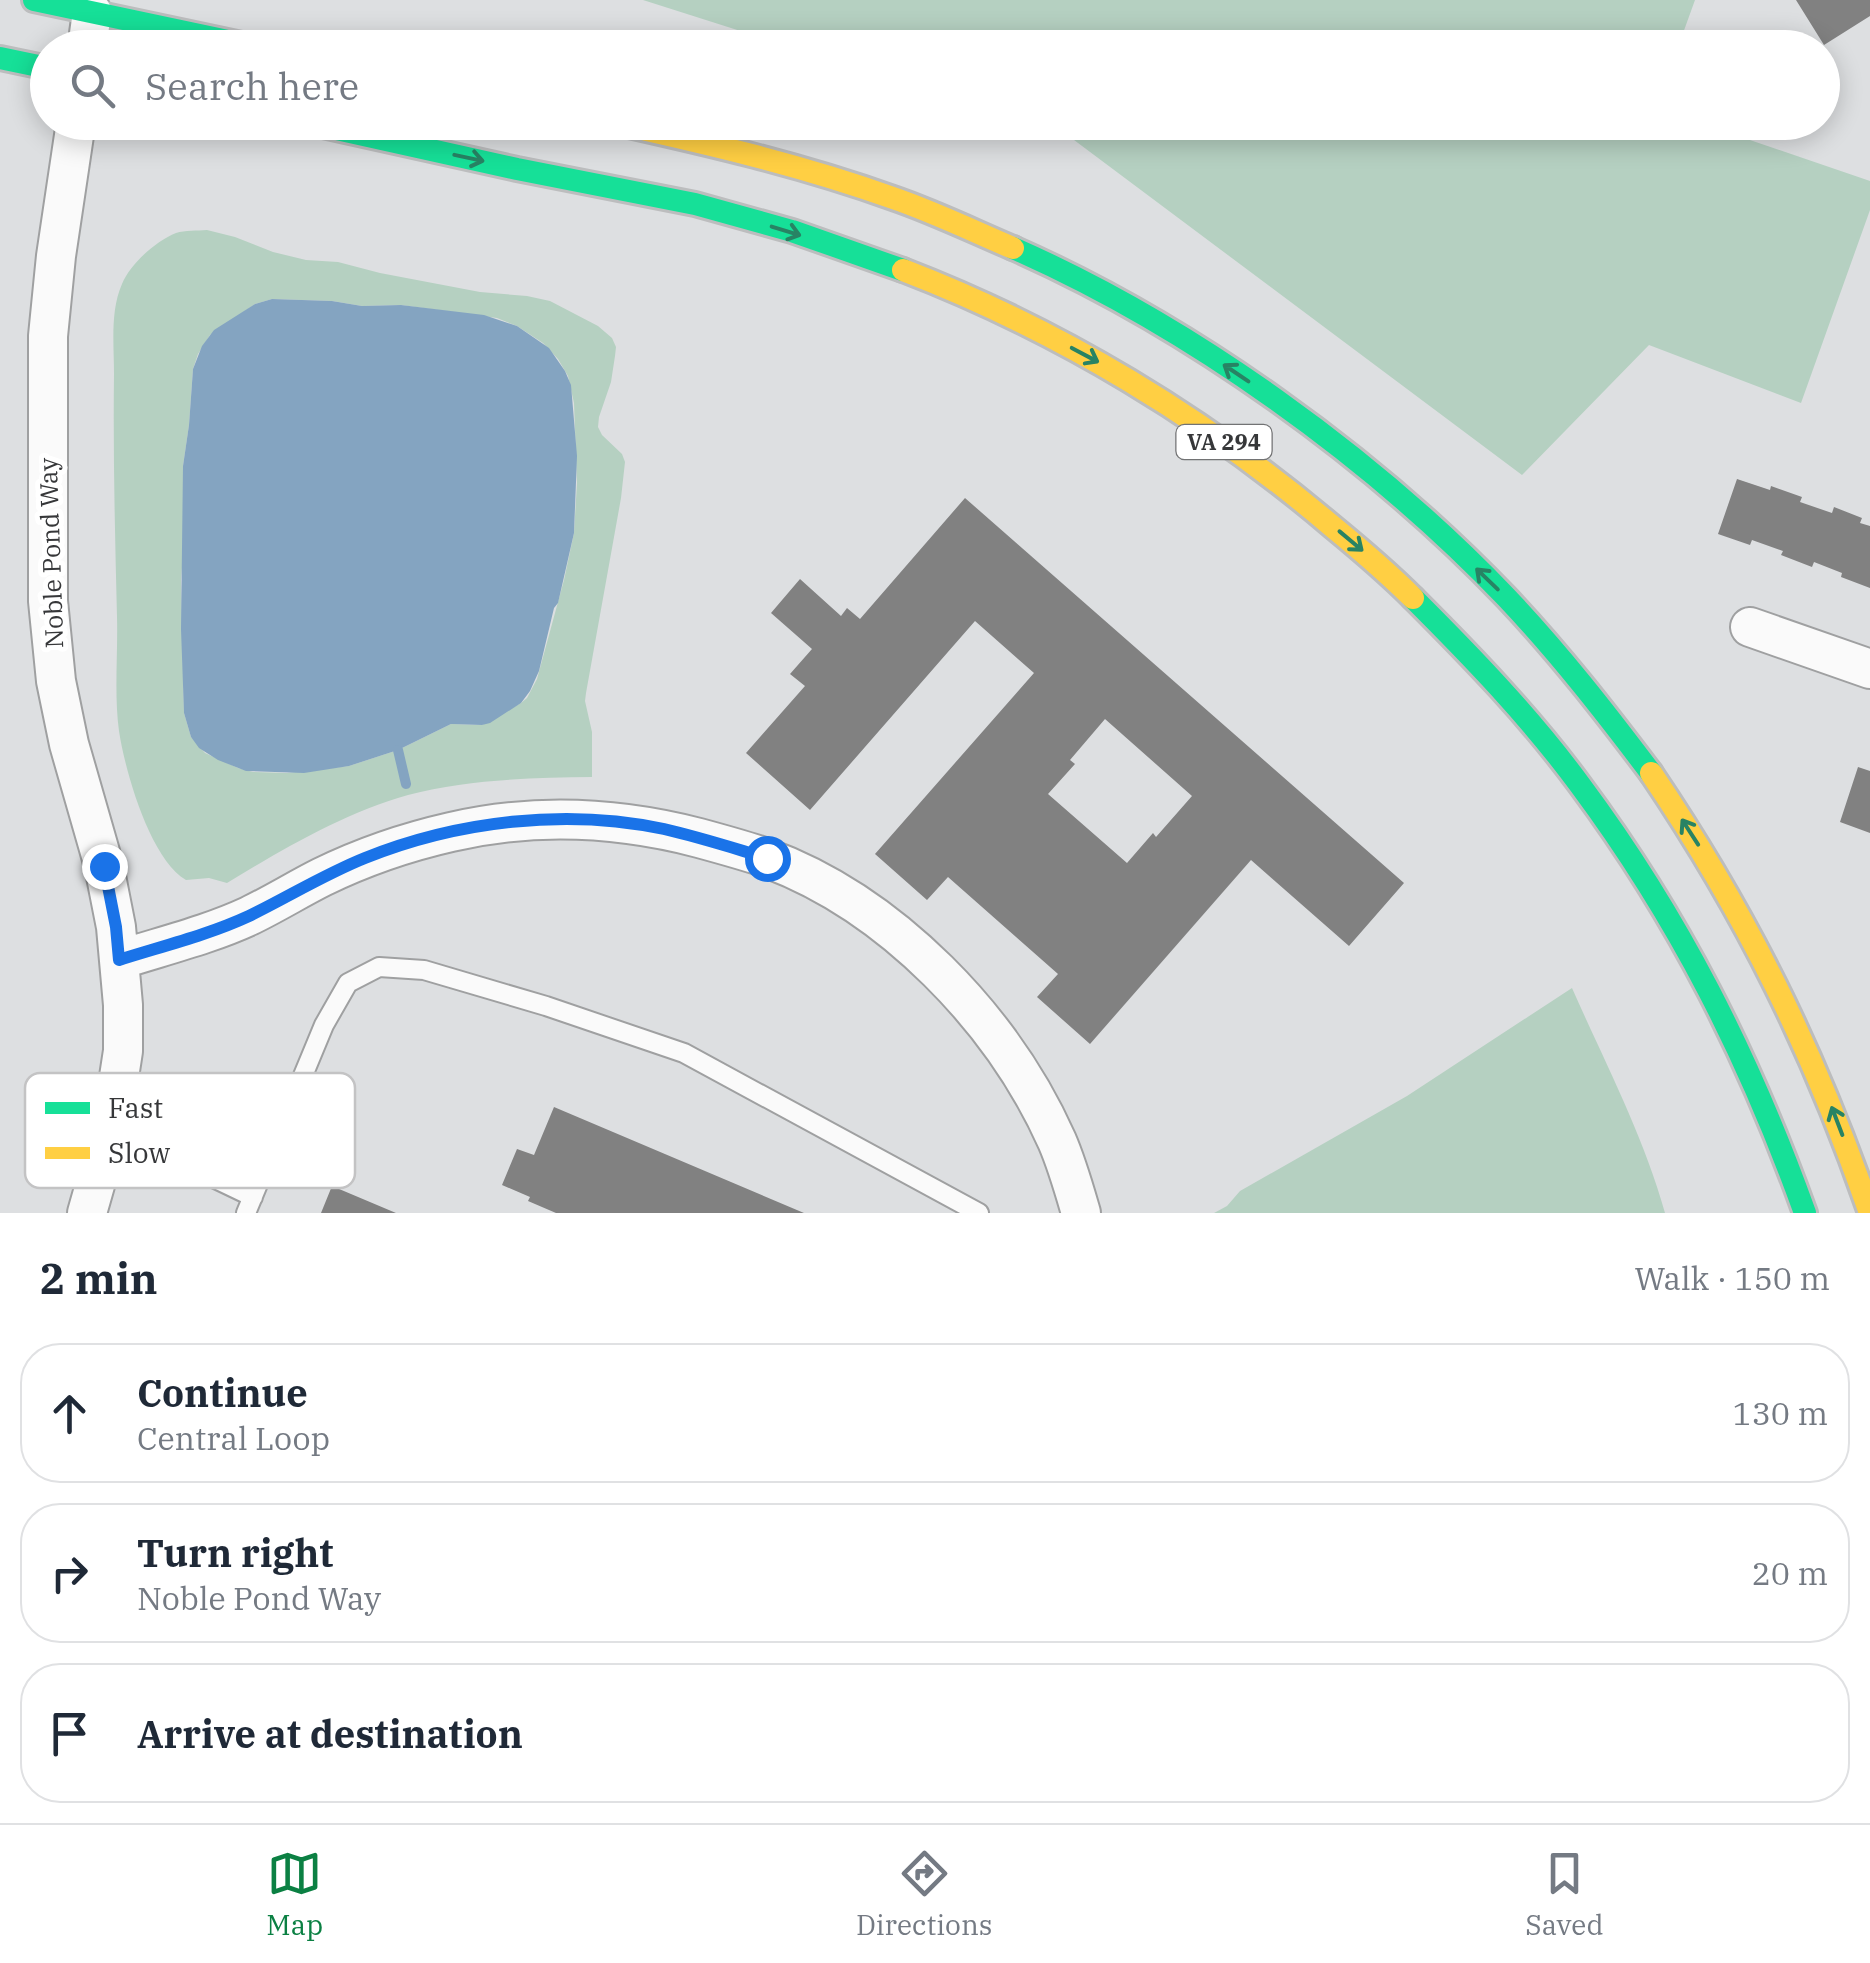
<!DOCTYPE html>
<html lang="en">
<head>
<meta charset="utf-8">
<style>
	:root { --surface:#fff; --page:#f6f6f7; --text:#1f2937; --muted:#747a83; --line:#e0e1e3; --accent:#0b8043 }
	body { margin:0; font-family:"IBM Plex Serif",serif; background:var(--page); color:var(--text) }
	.stop { position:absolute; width:30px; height:30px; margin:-22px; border:8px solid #1a73e8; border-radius:50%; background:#fff }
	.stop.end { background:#1a73e8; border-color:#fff; box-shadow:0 2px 10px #0008 }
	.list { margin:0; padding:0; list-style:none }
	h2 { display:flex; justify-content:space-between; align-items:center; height:130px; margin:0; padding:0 40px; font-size:42px }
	h2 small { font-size:32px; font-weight:400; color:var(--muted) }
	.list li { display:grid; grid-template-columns:65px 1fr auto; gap:30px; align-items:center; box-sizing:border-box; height:140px; margin:0 20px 20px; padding:0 20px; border:2px solid var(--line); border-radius:40px }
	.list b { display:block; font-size:38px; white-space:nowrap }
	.list p { margin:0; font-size:32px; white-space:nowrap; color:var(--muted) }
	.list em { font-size:32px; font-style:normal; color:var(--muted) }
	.icon { flex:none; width:55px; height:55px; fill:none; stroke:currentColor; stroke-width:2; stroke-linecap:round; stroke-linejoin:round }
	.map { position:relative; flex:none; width:1870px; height:1213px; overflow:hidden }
	.search { position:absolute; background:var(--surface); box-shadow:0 5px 25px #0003; left:30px; right:30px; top:30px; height:110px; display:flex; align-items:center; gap:25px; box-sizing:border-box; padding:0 35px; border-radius:55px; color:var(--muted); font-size:38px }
	.sheet { height:610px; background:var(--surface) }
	nav { display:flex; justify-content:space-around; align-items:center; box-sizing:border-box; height:140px; border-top:2px solid var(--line); background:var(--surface); font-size:28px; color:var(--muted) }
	nav a { display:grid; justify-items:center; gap:5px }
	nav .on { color:var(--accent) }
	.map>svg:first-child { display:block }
	.green { fill:#b5d0c1; fill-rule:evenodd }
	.water { fill:#84a4c1 }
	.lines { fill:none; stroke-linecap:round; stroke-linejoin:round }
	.stream { stroke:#84a4c1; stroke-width:10 }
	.building { fill:#818181; fill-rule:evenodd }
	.lane-casing { stroke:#9fa0a1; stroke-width:22 }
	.street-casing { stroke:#9fa0a1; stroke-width:42 }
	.fast-casing { stroke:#bcbdbe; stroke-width:28 }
	.slow-casing { stroke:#bcbdbe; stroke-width:28 }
	.lane { stroke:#fafafa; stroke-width:18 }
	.street { stroke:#fafafa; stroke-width:38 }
	.fast { stroke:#16e098; stroke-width:22 }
	.slow { stroke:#ffcf43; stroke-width:22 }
	.oneway { stroke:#288364 }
	.route { stroke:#1a73e8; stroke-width:12 }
	.labels { text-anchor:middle; stroke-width:10; stroke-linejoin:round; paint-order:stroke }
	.shield { fill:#fff; stroke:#727374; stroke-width:2.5 }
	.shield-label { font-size:22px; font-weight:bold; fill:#363739 }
	.street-label { font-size:25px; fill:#363739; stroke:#fff }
	.key { fill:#fff; stroke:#c3c3c4; stroke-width:2.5 }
	.key-label { font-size:28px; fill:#363739 }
</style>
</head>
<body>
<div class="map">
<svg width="1870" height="1213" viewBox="0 0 1870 1213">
	<rect width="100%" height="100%" fill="#dddfe1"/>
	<path class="green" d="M 643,0 L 1695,0 L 1678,47 L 794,48 Z
		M 1032,123 L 1700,123 L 1870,181 L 1870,210 L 1801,403 L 1649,345 L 1522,475 L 1066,134 Z
		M 207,230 L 235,237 L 273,252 L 306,260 L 338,262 L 380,273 L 480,292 L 527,296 L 550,301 L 598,326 L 612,338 L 616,347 L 615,356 L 611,382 L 599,417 L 598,427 L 602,435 L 622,454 L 625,462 L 621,498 L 586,693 L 585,701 L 592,732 L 592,777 C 531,778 468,779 408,795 C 344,813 283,849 227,883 L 209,878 L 186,880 C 150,859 125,771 119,731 C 114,694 118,655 117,617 C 115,536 113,455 114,374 C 114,345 110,311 122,284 C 130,264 156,241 176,233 C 185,230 197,231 207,230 ZM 272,299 L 332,301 L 362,306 L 401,305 L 497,318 L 517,326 L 543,343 L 558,359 L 568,376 L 574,403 L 577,483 L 574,533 L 564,580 L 537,679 L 527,698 L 521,703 L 482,725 L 451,724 L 398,750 L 349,766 L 287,773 L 253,772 L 238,768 L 205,753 L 191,737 L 184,713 L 181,580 L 183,555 L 183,466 L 189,425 L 193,369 L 198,354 L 210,335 L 255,304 Z
		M 1572,988 C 1605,1063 1643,1134 1665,1213 L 1214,1213 L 1227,1206 L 1240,1191 L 1407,1096 Z"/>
	<path class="water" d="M 272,299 L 332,301 L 362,306 L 401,305 L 484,315 L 517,326 L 549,348 L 565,371 L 571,385 L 577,456 L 574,533 L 558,603 L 554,608 L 539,671 L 530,691 L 521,703 L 490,723 L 482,725 L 451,724 L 398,750 L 349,766 L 304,773 L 246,771 L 218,760 L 199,748 L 191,737 L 184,713 L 181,629 L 183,466 L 189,425 L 193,369 L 202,346 L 214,330 L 255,304 Z"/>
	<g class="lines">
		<path class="stream" d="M 398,750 L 406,784"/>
	</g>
	<path class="building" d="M 1796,0 L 1870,0 L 1870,16 L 1824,45 Z
		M 1737,479 L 1770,490 L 1771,486 L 1802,497 L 1800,502 L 1832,513 L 1834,507 L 1862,518 L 1860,523 L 1870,526 L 1870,588 L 1841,577 L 1842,573 L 1814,562 L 1812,567 L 1781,555 L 1783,551 L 1752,540 L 1750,545 L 1718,534 Z
		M 965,498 L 1404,883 L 1349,946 L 1251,860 L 1090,1044 L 1037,997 L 1058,974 L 948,877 L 927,900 L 875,854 L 1034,673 L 975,621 L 810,810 L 746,753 L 805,686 L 790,674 L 812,649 L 771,613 L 800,579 L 841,616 L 847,608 L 860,619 ZM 1105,719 L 1192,796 L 1156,837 L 1153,833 L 1127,863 L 1048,794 L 1075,764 L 1070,760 Z
		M 1858,767 L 1870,771 L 1870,833 L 1840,822 Z
		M 554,1107 L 804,1213 L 556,1213 L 528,1201 L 530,1197 L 502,1185 L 517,1149 L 534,1155 Z
		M 332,1186 L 396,1213 L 321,1213 Z"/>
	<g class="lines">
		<defs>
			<path id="lane" d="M 111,1129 L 253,1197
				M 246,1213 L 324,1025 L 348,983 L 379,967 L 424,970 L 546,1006 L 684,1053 L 979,1213"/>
			<path id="street" d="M 87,48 L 92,12
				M 76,122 L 56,256 L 48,336 L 48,601 L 56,681 L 69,744 L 104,866 L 116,927 L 123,1005 L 123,1051 L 111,1129 L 87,1213
				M 1750,627 L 1870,669
				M 119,960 C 162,946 208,935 249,916 C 274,904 298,889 322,877 C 363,857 407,842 451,832 C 533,813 618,817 699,838 C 721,844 743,850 764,857 C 891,903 1003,1020 1057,1141 C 1067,1164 1074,1189 1081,1213"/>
			<path id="fast" d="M 34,0 L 261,48
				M 0,58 L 48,68
				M 305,122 L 517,169 L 695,204 L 792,231 L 903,270
				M 1013,248 C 1190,326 1373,458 1506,597 C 1559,653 1605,712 1651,773
				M 1413,598 C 1472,657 1530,717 1580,785 C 1679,918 1749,1057 1805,1213"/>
			<path id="slow" d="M 611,122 C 706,143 801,165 893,198 C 934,212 973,231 1013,248
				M 903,270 C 1059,330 1206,419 1333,527 C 1361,550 1388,573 1413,598
				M 1651,773 C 1747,915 1814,1051 1870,1213"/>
		</defs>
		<use href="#lane" class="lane-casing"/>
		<use href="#street" class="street-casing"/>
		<use href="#fast" class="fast-casing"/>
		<use href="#slow" class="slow-casing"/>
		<use href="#lane" class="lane"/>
		<use href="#street" class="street"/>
		<use href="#fast" class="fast"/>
		<use href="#slow" class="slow"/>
	</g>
	<defs><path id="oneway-shaft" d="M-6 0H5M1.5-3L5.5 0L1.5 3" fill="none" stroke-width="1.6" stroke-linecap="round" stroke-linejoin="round" transform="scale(2.5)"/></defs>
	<g class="oneway">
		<use href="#oneway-shaft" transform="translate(469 158) rotate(12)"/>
		<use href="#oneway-shaft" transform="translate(786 231) rotate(17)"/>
		<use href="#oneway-shaft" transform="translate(1085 355) rotate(28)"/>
		<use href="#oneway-shaft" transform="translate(1236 373) rotate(-146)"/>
		<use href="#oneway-shaft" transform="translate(1351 541) rotate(40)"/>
		<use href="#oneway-shaft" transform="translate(1487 579) rotate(-136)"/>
		<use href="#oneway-shaft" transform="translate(1690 832) rotate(-123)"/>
		<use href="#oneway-shaft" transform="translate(1837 1121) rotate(-111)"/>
	</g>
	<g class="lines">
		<path class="route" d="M 104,866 L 116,927 L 119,960 C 163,946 208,935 249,916 C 288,897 325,874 365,858 C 457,821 566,808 664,829 C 699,837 733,848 767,858"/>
	</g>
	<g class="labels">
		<rect class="shield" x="1176.5" y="425" width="95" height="34" rx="8"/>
		<g class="shield-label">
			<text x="1224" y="450">VA 294</text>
		</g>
		<g class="street-label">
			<text transform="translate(51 553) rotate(-92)" y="9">Noble Pond Way</text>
		</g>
	</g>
	<rect x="25" y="1073" width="330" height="115" rx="15" class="key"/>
	<rect x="45" y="1102" width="45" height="12" fill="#16e098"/>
	<rect x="45" y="1147" width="45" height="12" fill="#ffcf43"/>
	<g class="key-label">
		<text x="108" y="1118">Fast</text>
		<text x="108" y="1163">Slow</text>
	</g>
</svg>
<div class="stop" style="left:767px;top:858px"></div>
<div class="stop end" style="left:104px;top:866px"></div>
<div class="search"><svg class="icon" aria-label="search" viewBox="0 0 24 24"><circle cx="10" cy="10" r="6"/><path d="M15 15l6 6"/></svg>Search here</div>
</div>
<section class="sheet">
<h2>2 min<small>Walk · 150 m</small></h2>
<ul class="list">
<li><svg class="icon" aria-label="ahead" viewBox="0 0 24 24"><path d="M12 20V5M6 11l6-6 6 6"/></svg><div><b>Continue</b><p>Central Loop</p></div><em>130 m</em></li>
<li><svg class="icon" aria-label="right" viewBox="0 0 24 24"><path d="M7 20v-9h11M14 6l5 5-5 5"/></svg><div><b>Turn right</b><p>Noble Pond Way</p></div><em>20 m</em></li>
<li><svg class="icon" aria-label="arrive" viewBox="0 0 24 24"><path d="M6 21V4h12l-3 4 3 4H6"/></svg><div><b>Arrive at destination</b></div></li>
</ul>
</section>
<nav>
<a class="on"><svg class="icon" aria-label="map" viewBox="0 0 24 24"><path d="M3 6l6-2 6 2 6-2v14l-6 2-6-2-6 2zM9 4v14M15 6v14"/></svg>Map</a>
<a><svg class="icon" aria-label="directions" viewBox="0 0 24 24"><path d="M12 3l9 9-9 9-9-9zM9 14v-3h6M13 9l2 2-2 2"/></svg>Directions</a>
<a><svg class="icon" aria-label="saved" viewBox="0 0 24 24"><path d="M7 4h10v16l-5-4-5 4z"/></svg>Saved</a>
</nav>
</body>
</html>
